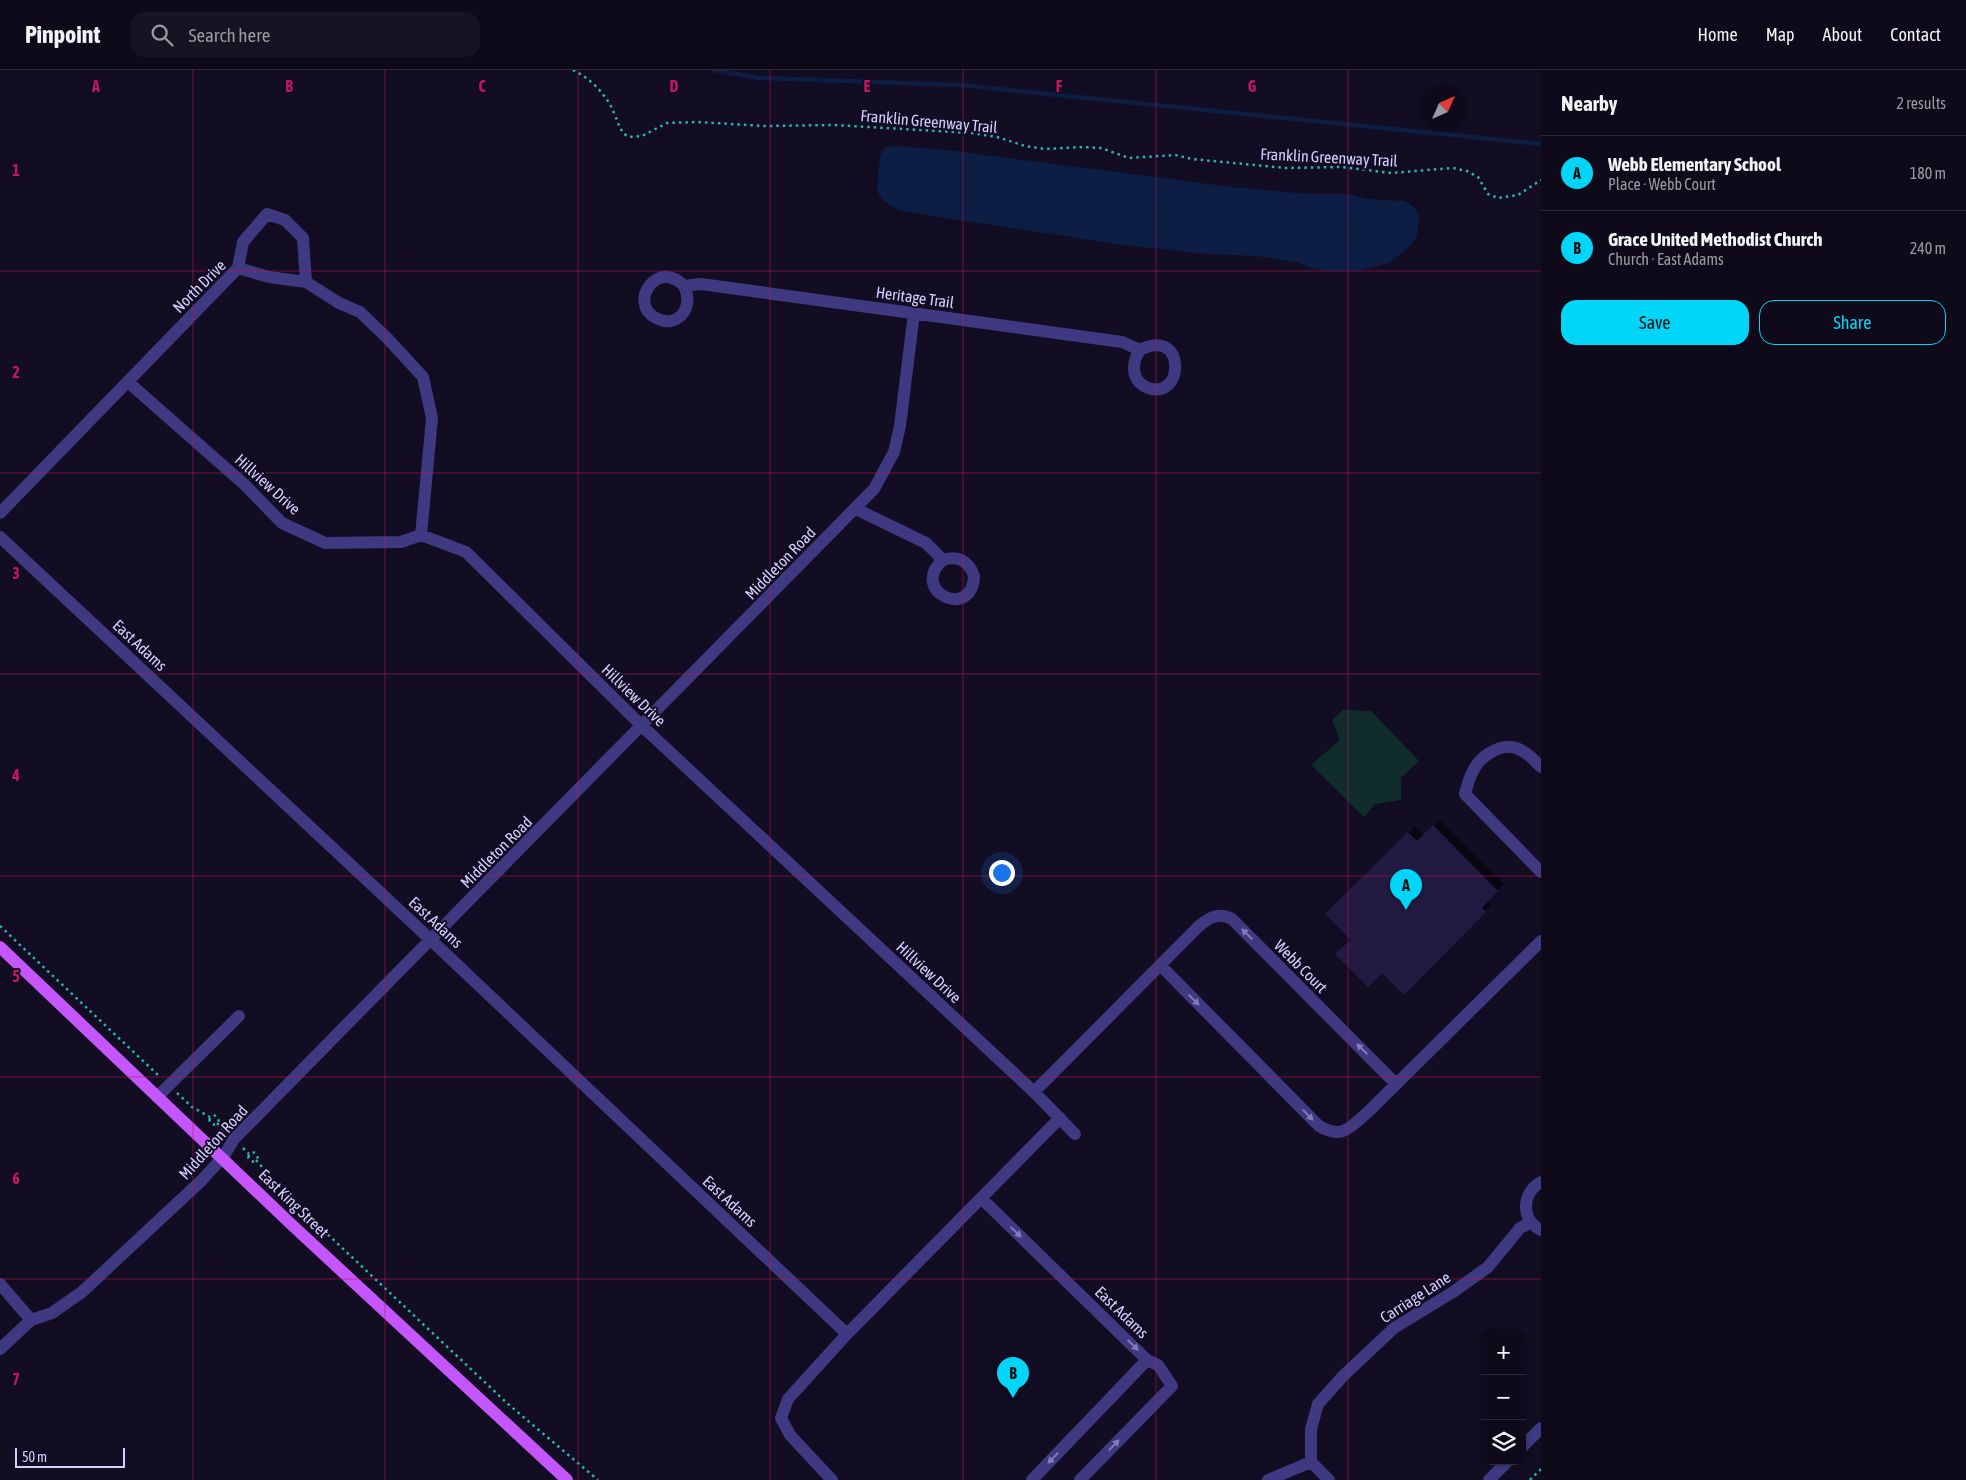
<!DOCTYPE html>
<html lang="en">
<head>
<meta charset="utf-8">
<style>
	:root { --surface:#0e0a1a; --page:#171323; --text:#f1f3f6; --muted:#9b9aa2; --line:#2e2b39; --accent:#01d6f8 }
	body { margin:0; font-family:"Asap Condensed",sans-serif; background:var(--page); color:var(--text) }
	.controls { position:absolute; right:15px; bottom:15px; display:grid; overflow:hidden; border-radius:10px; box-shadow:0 1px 4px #0004 }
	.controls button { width:45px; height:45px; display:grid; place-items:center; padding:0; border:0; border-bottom:1px solid var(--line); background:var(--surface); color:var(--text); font:25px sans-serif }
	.compass { position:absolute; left:1421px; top:15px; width:45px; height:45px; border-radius:50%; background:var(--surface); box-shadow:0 1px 4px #0004; rotate:45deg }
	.scale { position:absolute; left:15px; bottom:12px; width:110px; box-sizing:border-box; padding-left:5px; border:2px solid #d6ceff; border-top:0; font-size:14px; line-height:18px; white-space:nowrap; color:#d6ceff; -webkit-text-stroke:4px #120d22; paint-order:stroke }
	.you { position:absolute; left:1001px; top:802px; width:18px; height:18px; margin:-12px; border:4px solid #fff; border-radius:50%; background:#1a73e8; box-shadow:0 0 0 8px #1a73e833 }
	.badge { display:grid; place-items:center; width:32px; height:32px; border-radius:50%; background:var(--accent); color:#111; font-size:16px; font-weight:700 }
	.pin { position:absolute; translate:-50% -41px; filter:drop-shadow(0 1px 2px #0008) }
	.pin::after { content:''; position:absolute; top:26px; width:18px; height:15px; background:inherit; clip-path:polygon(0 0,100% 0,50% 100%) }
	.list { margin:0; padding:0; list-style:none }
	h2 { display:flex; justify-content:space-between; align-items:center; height:65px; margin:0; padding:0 20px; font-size:21px }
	h2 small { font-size:16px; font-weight:400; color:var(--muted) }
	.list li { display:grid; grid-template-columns:32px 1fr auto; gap:15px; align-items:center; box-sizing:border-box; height:75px; padding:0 20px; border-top:1px solid var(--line) }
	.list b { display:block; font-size:19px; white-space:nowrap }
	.list p { margin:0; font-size:16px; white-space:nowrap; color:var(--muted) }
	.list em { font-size:16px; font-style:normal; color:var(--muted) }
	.actions { display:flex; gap:10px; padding:15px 20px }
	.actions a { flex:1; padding:11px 0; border:1px solid var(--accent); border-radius:15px; text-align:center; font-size:18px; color:var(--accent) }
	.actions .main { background:var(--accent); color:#111 }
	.icon { flex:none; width:28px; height:28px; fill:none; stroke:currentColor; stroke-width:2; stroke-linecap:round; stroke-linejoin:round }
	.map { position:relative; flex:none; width:1541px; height:1410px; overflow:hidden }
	header { display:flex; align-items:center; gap:30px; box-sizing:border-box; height:70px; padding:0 25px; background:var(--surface); border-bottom:1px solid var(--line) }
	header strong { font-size:24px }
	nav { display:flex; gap:28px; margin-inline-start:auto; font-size:18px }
	.search { width:350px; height:45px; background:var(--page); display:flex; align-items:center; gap:12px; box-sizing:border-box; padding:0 18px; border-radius:15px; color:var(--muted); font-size:19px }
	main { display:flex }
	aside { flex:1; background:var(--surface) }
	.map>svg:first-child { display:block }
	.green { fill:#112c2c }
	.water { fill:#0c1e43 }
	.shadow { fill:#0007 }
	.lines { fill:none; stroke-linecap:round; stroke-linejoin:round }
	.stream { stroke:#0c1e43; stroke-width:4.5 }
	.building { fill:#231a42 }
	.path { stroke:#2fb3af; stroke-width:2.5; stroke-dasharray:2.5 4; stroke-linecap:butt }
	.minor { stroke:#3e3980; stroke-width:12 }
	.major { stroke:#c556fe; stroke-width:12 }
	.oneway { fill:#827cb9 }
	.grid { fill:none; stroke:#c2185b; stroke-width:1; stroke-opacity:0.55 }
	.labels { text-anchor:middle; stroke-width:4; stroke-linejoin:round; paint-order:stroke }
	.street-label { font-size:16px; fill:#d6ceff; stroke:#120d22 }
	.grid-label { font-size:16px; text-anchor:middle; font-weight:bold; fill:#c2185b; stroke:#120d22; stroke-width:4; stroke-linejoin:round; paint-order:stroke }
</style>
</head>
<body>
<header>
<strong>Pinpoint</strong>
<div class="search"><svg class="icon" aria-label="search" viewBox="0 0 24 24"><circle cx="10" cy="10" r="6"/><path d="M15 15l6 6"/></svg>Search here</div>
<nav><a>Home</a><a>Map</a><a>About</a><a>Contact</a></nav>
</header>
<main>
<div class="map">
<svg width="1541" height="1410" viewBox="0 0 1541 1410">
	<rect width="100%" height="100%" fill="#120d22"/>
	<path class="green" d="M 1343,640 L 1371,641 L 1419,691 L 1401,708 L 1401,730 L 1375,734 L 1364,747 L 1311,695 L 1340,670 L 1332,650 Z"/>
	<path class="water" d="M 895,76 L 947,80 L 1232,117 L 1308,124 L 1346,124 L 1368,129 L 1405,131 L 1415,138 L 1419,147 L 1418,160 L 1416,168 L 1408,178 L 1389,193 L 1361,200 L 1337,202 L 1314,199 L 1299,193 L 1256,186 L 1207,184 L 1123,175 L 933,146 L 898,140 L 884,131 L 879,125 L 877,116 L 880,88 L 882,81 L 886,77 Z"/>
	<path class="shadow" d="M 1440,750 L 1504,814 L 1487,831 L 1491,835 L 1404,923 L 1326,844 L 1415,756 L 1424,766 Z"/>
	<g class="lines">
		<path class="stream" d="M 714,0 L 759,8 L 960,15 L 1541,74"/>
	</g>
	<path class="building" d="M 1433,755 L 1498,821 L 1482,838 L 1486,842 L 1404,925 L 1382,903 L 1368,917 L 1335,884 L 1351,870 L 1325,844 L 1408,762 L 1417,771 Z"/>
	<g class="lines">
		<path class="path" d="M 573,0 C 590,8 607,25 614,43 C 619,54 619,60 628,67 L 642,66 L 667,53 L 698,52 L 764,56 L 834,55 L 971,63 L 997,67 L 1025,76 L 1045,79 L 1082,77 L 1101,78 L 1129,88 L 1175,85 L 1192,89 L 1285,98 L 1342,97 L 1391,103 L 1453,98 L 1467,101 L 1478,107 L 1488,124 L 1498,128 L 1518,125 L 1541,110
			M 0,856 L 159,1006
			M 177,1023 L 192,1037 L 210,1047
			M209.5 1050a4.5 4.5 0 1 1 9 0a4.5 4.5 0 1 1-9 0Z
			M 217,1053 L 225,1061
			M 243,1078 L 249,1084
			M248.5 1087a4.5 4.5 0 1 1 9 0a4.5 4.5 0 1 1-9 0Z
			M 256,1090 L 263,1098 L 270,1110 L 508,1334 L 598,1410
			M 1530,1410 L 1541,1399"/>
		<path class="minor" d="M 238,198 L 269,207 L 306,212 L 339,233 L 360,242 L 388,269 L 423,307 L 432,348 L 421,465
			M 238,198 L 243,172 L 267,144 L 285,150 L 303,168 L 306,212
			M 684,216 C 691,230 687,247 671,251 C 666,252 660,250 656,248 C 627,233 658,188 684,216 L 701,214 L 1122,272 L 1140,280 C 1132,292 1130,309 1146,317 C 1184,334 1188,256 1140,280
			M 128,312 L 245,415 L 282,453 L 325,473 L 401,472 L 421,465 L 466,482 L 642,656 L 1034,1022 L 1075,1064
			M 856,439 L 926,473 L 943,490 C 958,485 969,491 974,506 C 972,552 908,520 943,490
			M 0,443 L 238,198
			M 0,467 L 431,870 L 847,1264
			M 1541,697 C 1533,689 1524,679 1512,677 C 1497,675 1479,688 1473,701 C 1469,708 1467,717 1465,724 L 1541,802
			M 1160,895 L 1319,1056 C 1343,1070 1350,1057 1368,1042 L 1541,871
			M 1034,1022 L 1199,856 C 1210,847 1219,842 1232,849 L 1396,1014
			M 157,1027 L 239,946
			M 1541,1112 C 1522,1122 1520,1150 1541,1160
			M 981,1128 L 1147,1290 L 1158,1295 L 1172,1316 L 1080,1410
			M 0,1214 L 31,1250
			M 0,1279 L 31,1250 L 52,1243 L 82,1222 L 201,1111 L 223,1087 L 234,1069 L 874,419 L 894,382 L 900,356 L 914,243
			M 1522,1377 L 1541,1358
			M 1311,1392 L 1311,1359 L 1318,1334 L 1343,1306 L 1394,1258 L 1453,1222 L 1488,1197 L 1520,1158 L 1531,1152
			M 1311,1392 L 1329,1410
			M 832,1410 L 790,1365 L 781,1348 L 788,1329 L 847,1264 L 1060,1048
			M 1032,1410 L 1147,1290
			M 1268,1410 L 1311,1392
			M 1489,1410 L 1508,1391"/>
		<path class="major" d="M 0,877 L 292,1155 L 567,1410"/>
	</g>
	<defs><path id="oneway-solid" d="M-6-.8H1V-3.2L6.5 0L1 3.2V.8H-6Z" transform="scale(1.25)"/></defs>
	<g class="oneway">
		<use href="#oneway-solid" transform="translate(1247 864) rotate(-135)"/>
		<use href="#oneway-solid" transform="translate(1194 930) rotate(45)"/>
		<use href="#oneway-solid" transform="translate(1362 979) rotate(-135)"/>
		<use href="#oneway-solid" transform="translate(1308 1045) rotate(46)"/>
		<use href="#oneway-solid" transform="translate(1016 1162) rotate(43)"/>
		<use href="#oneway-solid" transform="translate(1133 1275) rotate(44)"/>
		<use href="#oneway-solid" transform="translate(1114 1375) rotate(-46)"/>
		<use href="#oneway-solid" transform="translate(1053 1388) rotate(134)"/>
	</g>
	<path class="grid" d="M 193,0 L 193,1410M 385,0 L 385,1410M 578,0 L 578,1410M 770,0 L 770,1410M 963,0 L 963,1410M 1156,0 L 1156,1410M 1348,0 L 1348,1410M 0,201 L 1541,201M 0,403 L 1541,403M 0,604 L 1541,604M 0,806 L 1541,806M 0,1007 L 1541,1007M 0,1209 L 1541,1209"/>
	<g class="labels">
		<g class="street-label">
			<text transform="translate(929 51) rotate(5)" y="6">Franklin Greenway Trail</text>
			<text transform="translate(1329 87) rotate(3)" y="6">Franklin Greenway Trail</text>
			<text transform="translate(199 216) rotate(-45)" y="6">North Drive</text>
			<text transform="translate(915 227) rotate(8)" y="6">Heritage Trail</text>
			<text transform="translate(268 414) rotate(42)" y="6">Hillview Drive</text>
			<text transform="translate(780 493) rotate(-46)" y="6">Middleton Road</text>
			<text transform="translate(140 575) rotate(43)" y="6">East Adams</text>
			<text transform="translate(634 625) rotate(44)" y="6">Hillview Drive</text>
			<text transform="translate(496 782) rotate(-45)" y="6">Middleton Road</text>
			<text transform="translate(436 852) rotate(43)" y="6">East Adams</text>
			<text transform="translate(1301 896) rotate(45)" y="6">Webb Court</text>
			<text transform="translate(929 902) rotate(43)" y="6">Hillview Drive</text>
			<text transform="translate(213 1072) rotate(-48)" y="6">Middleton Road</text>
			<text transform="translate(730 1131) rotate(43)" y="6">East Adams</text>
			<text transform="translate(294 1133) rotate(44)" y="6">East King Street</text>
			<text transform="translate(1415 1227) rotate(-33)" y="6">Carriage Lane</text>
			<text transform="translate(1122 1242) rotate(44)" y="6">East Adams</text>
		</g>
	</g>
	<g class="grid-label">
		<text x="96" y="22">A</text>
		<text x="289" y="22">B</text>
		<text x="482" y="22">C</text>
		<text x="674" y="22">D</text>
		<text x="867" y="22">E</text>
		<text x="1059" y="22">F</text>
		<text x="1252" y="22">G</text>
		<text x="16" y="106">1</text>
		<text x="16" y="308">2</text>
		<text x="16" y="509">3</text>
		<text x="16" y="711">4</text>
		<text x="16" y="912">5</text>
		<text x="16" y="1114">6</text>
		<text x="16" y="1315">7</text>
	</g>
</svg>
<div class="controls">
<button>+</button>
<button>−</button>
<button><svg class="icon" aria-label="layers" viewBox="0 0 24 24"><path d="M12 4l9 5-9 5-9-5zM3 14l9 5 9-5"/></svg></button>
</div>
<svg class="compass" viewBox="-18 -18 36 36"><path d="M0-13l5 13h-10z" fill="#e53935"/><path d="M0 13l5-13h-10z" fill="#9b9aa2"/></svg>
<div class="scale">50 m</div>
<div class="you"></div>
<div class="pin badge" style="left:1406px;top:840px">A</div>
<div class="pin badge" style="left:1013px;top:1328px">B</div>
</div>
<aside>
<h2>Nearby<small>2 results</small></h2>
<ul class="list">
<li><span class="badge">A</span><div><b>Webb Elementary School</b><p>Place · Webb Court</p></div><em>180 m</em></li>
<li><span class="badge">B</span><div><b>Grace United Methodist Church</b><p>Church · East Adams</p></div><em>240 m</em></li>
</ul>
<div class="actions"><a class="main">Save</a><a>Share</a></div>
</aside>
</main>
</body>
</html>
